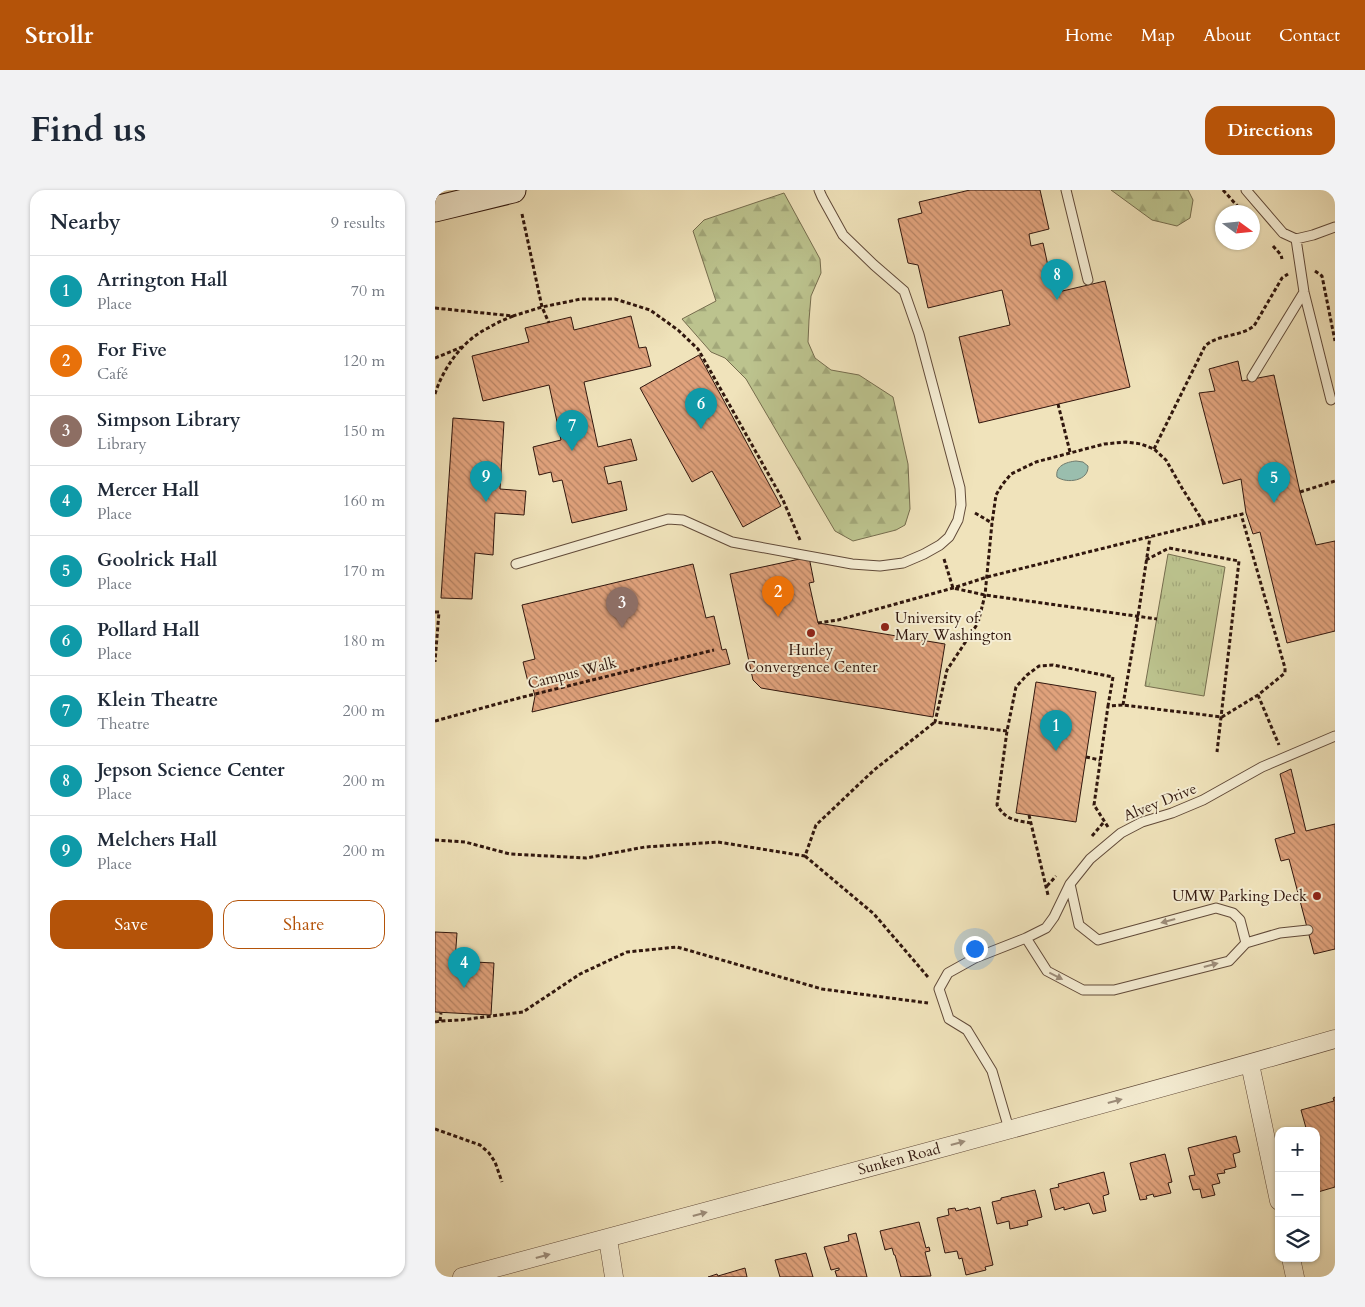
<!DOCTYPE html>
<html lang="en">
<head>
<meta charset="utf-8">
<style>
	:root { --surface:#fff; --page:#f2f2f3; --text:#1f2937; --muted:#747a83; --line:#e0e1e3; --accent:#b45309 }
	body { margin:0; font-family:Cardo,serif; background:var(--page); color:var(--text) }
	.controls { position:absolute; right:15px; bottom:15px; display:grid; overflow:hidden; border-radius:10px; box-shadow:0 1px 4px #0004 }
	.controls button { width:45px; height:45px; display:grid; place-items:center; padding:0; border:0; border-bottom:1px solid var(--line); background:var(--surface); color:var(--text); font:25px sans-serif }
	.compass { position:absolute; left:780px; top:15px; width:45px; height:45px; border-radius:50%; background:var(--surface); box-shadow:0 1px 4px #0004; rotate:105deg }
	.you { position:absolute; left:539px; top:758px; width:18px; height:18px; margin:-12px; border:4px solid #fff; border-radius:50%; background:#1a73e8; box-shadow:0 0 0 8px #1a73e833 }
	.badge { display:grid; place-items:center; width:32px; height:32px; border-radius:50%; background:var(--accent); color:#fff; font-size:16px; font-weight:700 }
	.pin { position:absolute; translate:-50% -41px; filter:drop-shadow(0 1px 2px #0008) }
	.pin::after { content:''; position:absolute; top:26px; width:18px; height:15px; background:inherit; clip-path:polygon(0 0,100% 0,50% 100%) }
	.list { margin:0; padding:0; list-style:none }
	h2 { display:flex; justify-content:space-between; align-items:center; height:65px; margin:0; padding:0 20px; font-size:21px }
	h2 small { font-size:16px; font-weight:400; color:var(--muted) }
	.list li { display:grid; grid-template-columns:32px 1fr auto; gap:15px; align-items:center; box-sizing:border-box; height:70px; padding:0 20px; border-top:1px solid var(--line) }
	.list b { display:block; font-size:19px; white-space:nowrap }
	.list p { margin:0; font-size:16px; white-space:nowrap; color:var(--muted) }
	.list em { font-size:16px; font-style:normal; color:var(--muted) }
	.actions { display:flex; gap:10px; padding:15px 20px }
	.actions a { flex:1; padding:11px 0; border:1px solid var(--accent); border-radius:15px; text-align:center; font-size:18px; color:var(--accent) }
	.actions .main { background:var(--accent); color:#fff }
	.icon { flex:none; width:28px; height:28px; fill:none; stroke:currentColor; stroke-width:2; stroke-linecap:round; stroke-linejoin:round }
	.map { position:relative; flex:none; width:900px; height:1087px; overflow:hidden; border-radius:15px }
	header { display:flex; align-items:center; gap:30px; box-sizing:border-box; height:70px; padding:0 25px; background:var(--accent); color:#fff }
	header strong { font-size:24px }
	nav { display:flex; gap:28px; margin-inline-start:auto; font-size:18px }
	.intro { display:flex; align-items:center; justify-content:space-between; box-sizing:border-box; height:120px; padding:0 30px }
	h1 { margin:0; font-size:35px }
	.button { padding:12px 22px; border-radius:15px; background:var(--accent); color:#fff; font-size:18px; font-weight:700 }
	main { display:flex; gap:30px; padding:0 30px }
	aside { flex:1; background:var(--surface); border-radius:15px; box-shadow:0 1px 4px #0004 }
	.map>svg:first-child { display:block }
	.grass { fill:url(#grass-tufts); stroke:#766d4e }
	.forest { fill:url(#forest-firs); stroke:#766d4e }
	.water { fill:#9abeae; stroke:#707b6e }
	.building { fill:url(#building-back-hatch); stroke:#31170e }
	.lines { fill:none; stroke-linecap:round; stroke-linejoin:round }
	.lane-casing { stroke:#614a39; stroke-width:11 }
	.street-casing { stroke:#614a39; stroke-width:19 }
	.secondary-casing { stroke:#31170e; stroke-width:27 }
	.path { stroke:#31170e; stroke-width:3; stroke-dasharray:4 2.5; stroke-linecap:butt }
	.lane { stroke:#f5edd3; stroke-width:9 }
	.street { stroke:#f5edd3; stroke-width:18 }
	.secondary { stroke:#f5edd3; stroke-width:25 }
	.oneway { fill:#9d8d7a }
	.poi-dot { fill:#8f2418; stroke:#f5edd3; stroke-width:2 }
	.labels { text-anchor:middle; stroke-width:4; stroke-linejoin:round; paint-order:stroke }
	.poi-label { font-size:15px; fill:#31170e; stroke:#f5edd3; text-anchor:start }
	.street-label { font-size:15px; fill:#31170e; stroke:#f5edd3 }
</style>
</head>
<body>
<header>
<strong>Strollr</strong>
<nav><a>Home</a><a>Map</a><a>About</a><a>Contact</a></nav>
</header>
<div class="intro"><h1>Find us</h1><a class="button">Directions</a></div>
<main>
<aside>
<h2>Nearby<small>9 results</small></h2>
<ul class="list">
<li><span class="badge" style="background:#0f9aa8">1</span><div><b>Arrington Hall</b><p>Place</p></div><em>70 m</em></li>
<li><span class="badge" style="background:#e8710a">2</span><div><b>For Five</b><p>Café</p></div><em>120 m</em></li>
<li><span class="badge" style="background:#8d6e63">3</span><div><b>Simpson Library</b><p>Library</p></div><em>150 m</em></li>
<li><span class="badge" style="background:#0f9aa8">4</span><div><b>Mercer Hall</b><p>Place</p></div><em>160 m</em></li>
<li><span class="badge" style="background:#0f9aa8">5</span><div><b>Goolrick Hall</b><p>Place</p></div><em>170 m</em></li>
<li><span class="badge" style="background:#0f9aa8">6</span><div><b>Pollard Hall</b><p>Place</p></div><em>180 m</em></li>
<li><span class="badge" style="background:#0f9aa8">7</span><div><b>Klein Theatre</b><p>Theatre</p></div><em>200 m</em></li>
<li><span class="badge" style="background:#0f9aa8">8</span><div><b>Jepson Science Center</b><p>Place</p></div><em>200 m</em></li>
<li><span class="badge" style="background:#0f9aa8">9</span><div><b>Melchers Hall</b><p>Place</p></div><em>200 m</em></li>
</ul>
<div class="actions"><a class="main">Save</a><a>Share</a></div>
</aside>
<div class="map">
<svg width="900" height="1087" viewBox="0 0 900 1087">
	<defs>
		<pattern id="grass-tufts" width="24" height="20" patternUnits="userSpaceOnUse" patternTransform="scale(1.25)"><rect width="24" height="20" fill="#bcc38e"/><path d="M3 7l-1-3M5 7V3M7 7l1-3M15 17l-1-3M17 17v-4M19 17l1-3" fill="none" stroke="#a2a779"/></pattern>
		<pattern id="forest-firs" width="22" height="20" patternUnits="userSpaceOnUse" patternTransform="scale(1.25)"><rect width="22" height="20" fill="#bcc38e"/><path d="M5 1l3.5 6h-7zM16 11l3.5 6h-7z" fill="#a2a779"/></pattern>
		<pattern id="building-back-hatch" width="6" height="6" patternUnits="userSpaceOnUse" patternTransform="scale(1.25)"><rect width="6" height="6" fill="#e0a27c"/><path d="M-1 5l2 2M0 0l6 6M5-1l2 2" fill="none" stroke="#b68364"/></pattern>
	</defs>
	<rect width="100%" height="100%" fill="#f0e3bb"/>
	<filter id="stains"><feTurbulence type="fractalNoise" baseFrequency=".004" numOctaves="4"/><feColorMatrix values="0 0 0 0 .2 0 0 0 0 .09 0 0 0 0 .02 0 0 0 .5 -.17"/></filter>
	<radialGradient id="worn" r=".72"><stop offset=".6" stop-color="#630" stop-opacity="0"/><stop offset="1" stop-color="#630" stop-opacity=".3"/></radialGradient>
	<path class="grass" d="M 733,364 L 790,377 L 769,506 L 710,496 Z"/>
	<path class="forest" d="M 676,0 L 753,0 L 758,10 L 755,28 L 742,36 L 717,30 Z
		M 349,3 L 385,69 L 386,83 L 376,106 L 374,130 L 373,152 L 380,168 L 396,180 L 424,185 L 458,207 L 473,274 L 475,319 L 470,335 L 461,340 L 418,351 L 400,341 L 311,189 L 290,168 L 276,162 L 247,129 L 281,111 L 258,41 L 269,30 Z"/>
	<path class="water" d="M 641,271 L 648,272 L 653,276 C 654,291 632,294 622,287 C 620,276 631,272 641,271 Z"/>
	<path class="building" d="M 535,0 L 605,0 L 614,39 L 594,44 L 596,56 L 608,53 L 619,103 L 670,91 L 695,197 L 544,233 L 524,147 L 575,135 L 567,100 L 493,118 L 483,75 L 473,73 L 463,29 L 487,23 L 484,12 Z
		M 196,126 L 204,158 L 211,157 L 216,176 L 149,192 L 163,257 L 196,249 L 202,270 L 169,277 L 173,294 L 186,291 L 192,320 L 137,333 L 127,290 L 118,292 L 116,282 L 104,285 L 98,257 L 126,250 L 114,195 L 48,211 L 37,166 L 94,152 L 90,138 L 136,127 L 139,140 Z
		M 264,165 L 346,316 L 308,337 L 277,281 L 257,292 L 205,198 Z
		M 803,171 L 807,191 L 839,185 L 865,302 L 881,355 L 900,351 L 900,441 L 852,453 L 825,342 L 818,344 L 811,323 L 806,289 L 788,294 L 764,203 L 780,201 L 774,179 Z
		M 18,228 L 69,232 L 65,299 L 91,301 L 89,325 L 60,323 L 58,365 L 40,363 L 37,409 L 6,408 Z
		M 374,367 L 379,392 L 374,393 L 383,433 L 510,454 L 498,527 L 326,498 L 318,490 L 295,384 Z
		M 258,374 L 271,428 L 279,426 L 287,460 L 291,459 L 295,474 L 97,522 L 100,506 L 96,491 L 93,492 L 88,472 L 100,469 L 87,415 Z
		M 601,492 L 661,502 L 641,632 L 581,623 Z
		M 856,579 L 871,641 L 900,634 L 900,759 L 879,764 L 854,669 L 846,671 L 840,649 L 860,643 L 845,584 Z
		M 0,742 L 22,743 L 20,771 L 59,773 L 56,825 L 0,822 Z
		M 900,907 L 900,997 L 883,1002 L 881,997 L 881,941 L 863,941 L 863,940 L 871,938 L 866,920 L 899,911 L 898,908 Z
		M 801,946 L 805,962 L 798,964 L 801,977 L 789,980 L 790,983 L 782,984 L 785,993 L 777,995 L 780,1005 L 767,1008 L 765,999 L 758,1000 L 754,986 L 760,985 L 753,958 Z
		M 730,964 L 737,992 L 733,993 L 736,1003 L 719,1007 L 718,1004 L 711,1006 L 712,1009 L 705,1010 L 695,973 Z
		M 669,982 L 674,1004 L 668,1006 L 671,1021 L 658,1024 L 654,1013 L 629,1020 L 629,1017 L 620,1020 L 615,999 L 624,997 L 623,994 Z
		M 600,1000 L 607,1027 L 592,1031 L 593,1035 L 575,1039 L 574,1031 L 562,1034 L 557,1012 L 566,1010 L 566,1008 Z
		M 545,1017 L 558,1075 L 550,1077 L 551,1080 L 531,1085 L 527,1068 L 524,1069 L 522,1061 L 510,1063 L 502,1028 L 514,1025 L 513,1019 L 520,1018 L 521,1021 L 533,1018 L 534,1020 Z
		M 484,1032 L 491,1058 L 494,1057 L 495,1061 L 490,1062 L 496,1086 L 466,1087 L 460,1065 L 459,1065 L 457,1058 L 450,1060 L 445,1041 Z
		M 421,1043 L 432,1087 L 402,1087 L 400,1081 L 404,1080 L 404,1078 L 396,1080 L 389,1057 L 414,1051 L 413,1045 Z
		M 371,1063 L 378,1087 L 345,1087 L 340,1070 Z
		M 310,1078 L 312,1087 L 273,1087 L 282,1084 L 283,1086 Z"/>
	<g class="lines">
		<defs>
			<path id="lane" d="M 631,0 L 653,90
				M 811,0 L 848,43 L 861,49 L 878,45 L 900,37
				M 861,49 L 869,102 L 896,210
				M 817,187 L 869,102
				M 81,374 L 233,329 L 248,330 L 297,352 L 417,374 L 445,376 L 468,373 L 489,364 L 505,355 L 514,347 L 523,330 L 526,315 L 525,298 L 484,144 L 469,101 L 439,75 L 408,45 L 387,7 L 384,0
				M 635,694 L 644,735 L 663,750 L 781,718 L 798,723 L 805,730 L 811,753
				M 591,748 L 612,781 L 648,800 L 679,800 L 794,771 L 811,753 L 845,743 L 873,740
				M 574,939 L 557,881 L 532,840 L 514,829 L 504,799 L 513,783 L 540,768 L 591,748 L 611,738 L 619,727 L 635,694 L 655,669 L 686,643 L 707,632 L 737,623 L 768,610 L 827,577 L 900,546"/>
			<path id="street" d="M 815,874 L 844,1011
				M 173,1049 L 179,1087
				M 856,1068 L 860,1087
				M 27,1087 C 190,1044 352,1000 514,956 C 643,921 772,886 900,849"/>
			<path id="secondary" d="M 0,19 L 78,0"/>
		</defs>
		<use href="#lane" class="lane-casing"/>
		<use href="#street" class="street-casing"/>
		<use href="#secondary" class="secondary-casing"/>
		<path class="path" d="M 788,0 L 806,20
			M 87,24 L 107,117 L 114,133
			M 838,56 L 846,65 L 847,69
			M 880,81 L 887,86 L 900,151
			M 0,118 L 78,126 L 107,117 L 146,109 L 180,109 L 215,120 L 243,140 L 263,159 L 348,310 L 365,350
			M 0,168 L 27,157
			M 0,204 C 8,178 28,150 53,138 C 61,133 69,130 78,126
			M 623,214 L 635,262
			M 719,259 L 770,156 C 783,144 805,147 819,136 L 847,88 L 853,84
			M 865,302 L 900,291
			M 540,323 L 557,333
			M 509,369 L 518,398 L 550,405 L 722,429
			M 711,370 L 734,358 L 804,371 L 782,562
			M 0,422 L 4,422 L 0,472
			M 383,433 L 403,430 L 518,398 L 552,387 L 811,323
			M 823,505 L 844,555
			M 688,515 L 703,426 L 715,347
			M 0,531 L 84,508 L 279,460
			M 572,541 L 500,532 L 512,480 L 543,433 L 550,405 L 557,333 L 561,305 L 567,295 L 576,284 L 601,272 L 669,254 L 691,252 L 706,254 L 719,259 L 731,270 L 747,298 L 769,333
			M 651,567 L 665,570
			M 594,625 L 613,705
			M 596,633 C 579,630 571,630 562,615 L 572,541 L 581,497 L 592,485 L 604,476 L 618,475 L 678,487 L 673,516
			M 673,637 L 659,615 L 673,516 L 688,515 L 787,527 L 823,505 L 850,483 L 850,478 L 806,324
			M 657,646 L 669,632
			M 0,650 L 30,652 L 75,664 L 151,668 L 210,657 L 283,652 L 370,666 L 381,635 L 439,580 L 500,532
			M 370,666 L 439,724 L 493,787
			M 612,696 L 621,686
			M 5,831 L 6,823
			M 0,832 L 5,831 L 26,830 L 88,822 L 145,784 L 192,762 L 242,757 L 387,799 L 493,813
			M 0,939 L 45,955 L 54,963 L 60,972 L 67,992"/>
		<use href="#lane" class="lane"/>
		<use href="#street" class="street"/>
		<use href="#secondary" class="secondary"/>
	</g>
	<defs><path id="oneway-solid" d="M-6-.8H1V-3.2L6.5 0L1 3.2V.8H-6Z" transform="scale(1.25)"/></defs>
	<g class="oneway">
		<use href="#oneway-solid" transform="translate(733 731) rotate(165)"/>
		<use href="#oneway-solid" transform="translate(776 775) rotate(-15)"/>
		<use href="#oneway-solid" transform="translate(621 786) rotate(27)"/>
		<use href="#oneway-solid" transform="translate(680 911) rotate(-15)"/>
		<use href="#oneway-solid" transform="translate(523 953) rotate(-15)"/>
		<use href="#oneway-solid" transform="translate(265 1024) rotate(-15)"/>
		<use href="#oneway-solid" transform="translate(108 1066) rotate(-15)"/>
	</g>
	<g class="poi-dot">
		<circle cx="450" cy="437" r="5"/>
		<circle cx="376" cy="443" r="5"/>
		<circle cx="882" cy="706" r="5"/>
	</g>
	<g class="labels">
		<g class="poi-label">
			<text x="460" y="433">University of<tspan x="460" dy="17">Mary Washington</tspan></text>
			<text x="376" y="465" text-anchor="middle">Hurley<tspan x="376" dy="17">Convergence Center</tspan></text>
			<text x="872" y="711" text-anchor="end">UMW Parking Deck</text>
		</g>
		<g class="street-label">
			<text transform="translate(137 483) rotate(-14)" y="5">Campus Walk</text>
			<text transform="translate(725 612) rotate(-22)" y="5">Alvey Drive</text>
			<text transform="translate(464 969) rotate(-15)" y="5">Sunken Road</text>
		</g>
	</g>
	<rect width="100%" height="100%" filter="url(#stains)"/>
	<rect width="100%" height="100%" fill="url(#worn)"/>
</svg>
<div class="controls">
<button>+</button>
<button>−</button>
<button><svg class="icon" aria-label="layers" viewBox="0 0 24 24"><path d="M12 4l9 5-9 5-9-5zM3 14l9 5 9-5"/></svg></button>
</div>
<svg class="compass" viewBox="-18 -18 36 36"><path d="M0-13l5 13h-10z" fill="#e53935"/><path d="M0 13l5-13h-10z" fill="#747a83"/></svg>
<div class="you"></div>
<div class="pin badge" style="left:621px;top:561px;background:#0f9aa8">1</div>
<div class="pin badge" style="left:343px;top:427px;background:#e8710a">2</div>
<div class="pin badge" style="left:187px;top:438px;background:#8d6e63">3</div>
<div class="pin badge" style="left:29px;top:798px;background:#0f9aa8">4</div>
<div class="pin badge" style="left:839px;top:313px;background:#0f9aa8">5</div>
<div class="pin badge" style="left:266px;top:239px;background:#0f9aa8">6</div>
<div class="pin badge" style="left:137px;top:261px;background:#0f9aa8">7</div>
<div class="pin badge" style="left:622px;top:110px;background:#0f9aa8">8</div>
<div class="pin badge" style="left:51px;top:312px;background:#0f9aa8">9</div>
</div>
</main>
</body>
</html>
